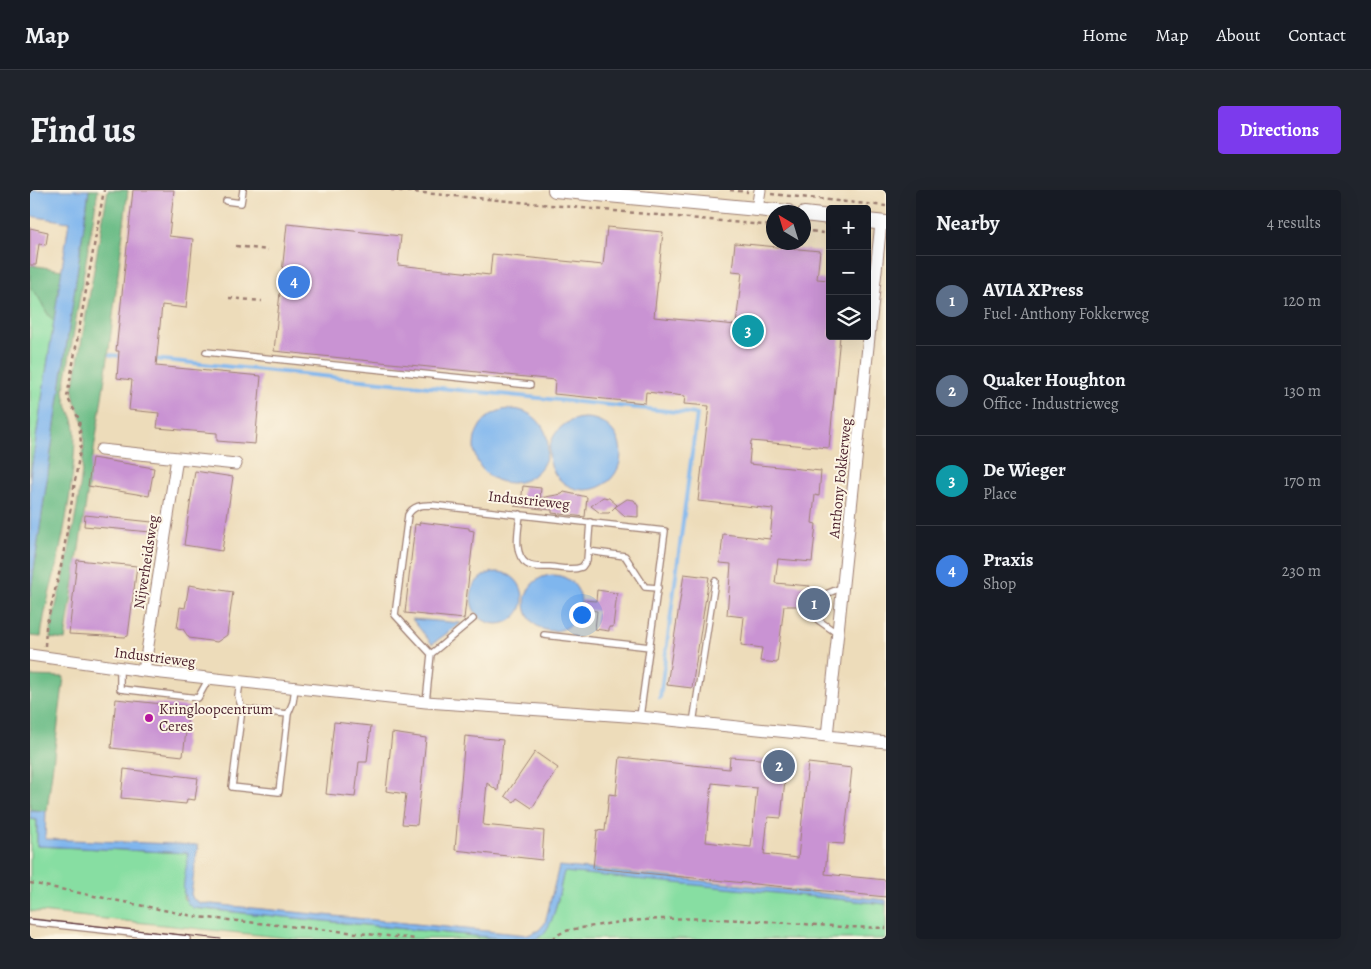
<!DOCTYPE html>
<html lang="en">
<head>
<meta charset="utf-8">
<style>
	:root { --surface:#171b24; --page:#20242c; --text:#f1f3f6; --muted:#9ea1a6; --line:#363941; --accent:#7c3aed }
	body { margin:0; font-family:Alegreya,serif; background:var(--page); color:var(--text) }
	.controls { position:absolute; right:15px; top:15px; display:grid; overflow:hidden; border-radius:5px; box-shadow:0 5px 20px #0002 }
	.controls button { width:45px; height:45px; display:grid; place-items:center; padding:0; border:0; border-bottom:1px solid var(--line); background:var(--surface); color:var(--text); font:25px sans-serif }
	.compass { position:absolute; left:736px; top:15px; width:45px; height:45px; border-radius:50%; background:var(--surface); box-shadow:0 5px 20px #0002; rotate:322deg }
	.you { position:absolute; left:551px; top:424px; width:18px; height:18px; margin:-12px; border:4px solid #fff; border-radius:50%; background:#1a73e8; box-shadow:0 0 0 8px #1a73e833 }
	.badge { display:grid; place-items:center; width:32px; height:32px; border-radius:50%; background:var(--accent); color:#fff; font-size:16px; font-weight:700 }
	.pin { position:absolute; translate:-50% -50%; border:2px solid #fff; box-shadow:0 1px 5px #0006 }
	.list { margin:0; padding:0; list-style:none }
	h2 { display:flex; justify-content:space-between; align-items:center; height:65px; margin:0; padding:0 20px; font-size:21px }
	h2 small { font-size:16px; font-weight:400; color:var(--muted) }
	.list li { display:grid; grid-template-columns:32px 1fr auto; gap:15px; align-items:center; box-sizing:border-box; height:90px; padding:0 20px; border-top:1px solid var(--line) }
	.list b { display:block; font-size:19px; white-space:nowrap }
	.list p { margin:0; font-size:16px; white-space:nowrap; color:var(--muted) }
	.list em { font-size:16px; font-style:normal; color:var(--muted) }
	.icon { flex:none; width:28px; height:28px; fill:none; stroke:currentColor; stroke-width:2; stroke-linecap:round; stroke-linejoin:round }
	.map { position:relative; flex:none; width:856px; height:749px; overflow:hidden; border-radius:5px }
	header { display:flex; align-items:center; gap:30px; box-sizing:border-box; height:70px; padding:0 25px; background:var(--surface); border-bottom:1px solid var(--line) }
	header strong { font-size:24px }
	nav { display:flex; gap:28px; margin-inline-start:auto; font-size:18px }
	.intro { display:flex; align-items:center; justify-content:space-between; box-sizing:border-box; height:120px; padding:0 30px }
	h1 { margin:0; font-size:35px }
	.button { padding:12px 22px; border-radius:5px; background:var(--accent); color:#fff; font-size:18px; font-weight:700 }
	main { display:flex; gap:30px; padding:0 30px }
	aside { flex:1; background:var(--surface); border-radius:5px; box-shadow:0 5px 20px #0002 }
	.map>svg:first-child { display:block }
	.green { fill:#87dea2; stroke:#687e66 }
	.forest { fill:#6dbd88; stroke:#5c6e5a }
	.water { fill:#7fb6ee; stroke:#646a8c }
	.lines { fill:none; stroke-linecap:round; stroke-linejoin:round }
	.stream { stroke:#7fb6ee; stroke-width:4 }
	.building { fill:#c993d3; fill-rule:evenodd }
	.service-casing { stroke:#9c7e72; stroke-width:8 }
	.minor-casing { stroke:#9c7e72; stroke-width:13 }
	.tertiary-casing { stroke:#9c7e72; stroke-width:16 }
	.path { stroke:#9c7e72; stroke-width:2.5; stroke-dasharray:4 4; stroke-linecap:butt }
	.service { stroke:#fff; stroke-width:5.5 }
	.minor { stroke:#fff; stroke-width:11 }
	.tertiary { stroke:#fff; stroke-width:14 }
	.tram { stroke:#4a1f2b; stroke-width:1 }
	.poi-dot { fill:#b5179e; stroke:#fcf5e5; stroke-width:2 }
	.labels { text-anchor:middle; stroke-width:4; stroke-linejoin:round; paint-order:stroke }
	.street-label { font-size:15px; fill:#4a1f2b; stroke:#fcf5e5 }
	.poi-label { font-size:15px; fill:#4a1f2b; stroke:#fcf5e5; text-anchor:start }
</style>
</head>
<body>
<header>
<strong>Map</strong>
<nav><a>Home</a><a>Map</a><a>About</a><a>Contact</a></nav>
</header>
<div class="intro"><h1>Find us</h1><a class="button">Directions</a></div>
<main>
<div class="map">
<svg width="856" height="749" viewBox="0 0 856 749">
	<rect width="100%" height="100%" fill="#fcf5e5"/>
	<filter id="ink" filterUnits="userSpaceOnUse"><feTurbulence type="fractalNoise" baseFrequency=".02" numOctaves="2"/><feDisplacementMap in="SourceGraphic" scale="10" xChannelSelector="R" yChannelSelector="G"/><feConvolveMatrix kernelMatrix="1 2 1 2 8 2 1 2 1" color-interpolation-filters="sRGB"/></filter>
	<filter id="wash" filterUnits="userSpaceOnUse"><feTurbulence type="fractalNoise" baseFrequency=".0096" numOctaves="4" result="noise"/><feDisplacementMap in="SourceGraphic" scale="20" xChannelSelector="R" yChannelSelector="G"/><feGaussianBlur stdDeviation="1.12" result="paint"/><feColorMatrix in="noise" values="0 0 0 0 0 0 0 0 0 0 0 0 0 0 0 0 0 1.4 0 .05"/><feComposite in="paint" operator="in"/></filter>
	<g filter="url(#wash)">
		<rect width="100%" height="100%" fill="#eddcba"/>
		<path class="green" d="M 0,98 C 12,106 13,122 24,131 L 0,287 Z
			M 0,629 L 7,630 L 7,656 L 159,663 L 153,708 L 163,718 L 477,749 L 267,749 L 0,721 Z
			M 534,681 L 856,714 L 856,749 L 505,749 C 527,736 528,704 534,681 Z"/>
		<path class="forest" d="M 59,0 L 68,0 L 34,199 C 34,217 45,225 45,242 C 45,280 37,327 29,364 C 23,392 14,419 11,447 L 0,446 L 0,407 Z
			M 78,0 L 98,0 L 78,168 L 35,450 L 20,448 C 23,420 33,393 38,365 C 46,326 54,283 54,243 C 55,226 43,216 43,200 Z
			M 0,75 L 32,80 L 24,131 C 13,122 12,106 0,98 Z
			M 0,486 L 34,487 L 17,621 L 0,620 Z"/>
		<path class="water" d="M 0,0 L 59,0 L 0,407 L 0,287 L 39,32 L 0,26 Z
			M444 256a37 37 0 1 1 74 0a37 37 0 1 1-74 0Z
			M519 264a36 36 0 1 1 72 0a36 36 0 1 1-72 0Z
			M441 408a26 26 0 1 1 52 0a26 26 0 1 1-52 0Z
			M495 413a28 28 0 1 1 56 0a28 28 0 1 1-56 0Z
			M 382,429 L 431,433 L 402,454 Z
			M 0,620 L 16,621 L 15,649 L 168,655 L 161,704 L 163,709 L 171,713 L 498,745 L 509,740 L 515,733 L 529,676 L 856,710 L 856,714 L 534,682 C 529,698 525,744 505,749 C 497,749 485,749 477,749 L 163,718 C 146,708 157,681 158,663 L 7,656 L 7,630 L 0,629 Z"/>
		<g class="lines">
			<path class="stream" d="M 81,165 L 91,166
				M 123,169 L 667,224 L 630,508"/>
		</g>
		<g id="blocks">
			<path class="building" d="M 103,0 L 144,0 L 139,46 L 163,49 L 156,118 L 132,115 L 126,176 L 231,186 L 225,254 L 187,251 L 187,243 L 127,238 L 129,223 L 99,220 L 102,190 L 87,188 L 89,161 L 86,161 Z
				M 257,34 L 371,46 L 368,75 L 460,85 L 462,64 L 573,75 L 577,37 L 633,42 L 624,127 L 706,135 L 712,82 L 702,81 L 705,53 L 790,61 L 787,89 L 800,90 L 800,146 L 810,146 L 799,258 L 721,251 L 719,274 L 791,281 L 789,306 L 785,305 L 782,333 L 786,334 L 782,372 L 748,369 L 745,393 L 780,396 L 778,404 L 791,405 L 794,408 L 793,420 L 780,419 L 780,416 L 754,416 L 747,473 L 730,471 L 732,458 L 711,455 L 714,427 L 697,425 L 701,374 L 690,373 L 693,344 L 740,349 L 743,319 L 668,311 L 679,216 L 654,214 L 655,206 L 616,202 L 615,213 L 524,204 L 525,190 L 244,161 Z
				M 0,38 L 18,42 L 16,55 L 9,54 L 6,75 L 0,75 Z
				M 62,268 L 124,278 L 119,306 L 58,296 Z
				M 165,281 L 203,287 L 192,361 L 154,355 Z
				M 493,296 L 511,298 L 510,308 L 532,304 L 534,302 L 557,307 L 555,327 L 522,323 L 522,320 L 484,316 L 491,313 Z
				M 573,307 L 579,308 L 587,315 L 585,317 L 597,309 L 604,310 L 608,316 L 608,327 L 595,326 L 585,317 L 579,323 L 570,323 L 561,316 Z
				M 55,325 L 122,332 L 121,342 L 54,336 Z
				M 390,332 L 439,338 L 439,340 L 444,341 L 434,429 L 375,423 L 385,334 L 389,335 Z
				M 47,370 L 107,376 L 98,446 L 95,447 L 39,444 Z
				M 654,384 L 679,387 L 662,498 L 637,495 Z
				M 159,395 L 203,402 L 197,445 L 187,452 L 159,448 L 153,439 L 147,438 L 150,417 L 155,418 Z
				M 567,400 L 587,403 L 583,437 L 579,437 L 579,441 L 565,439 L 567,421 L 551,419 L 552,410 L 566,411 Z
				M 86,509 L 159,517 L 153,566 L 81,558 Z
				M 304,532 L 341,536 L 337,572 L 329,572 L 325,607 L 296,604 Z
				M 362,543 L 396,548 L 387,635 L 372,634 L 376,604 L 356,601 Z
				M 435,546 L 473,550 L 468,601 L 457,593 L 453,635 L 514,641 L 512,670 L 425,660 Z
				M 505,562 L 528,578 L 502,618 L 487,608 L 484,612 L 475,606 Z
				M 590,567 L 699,579 L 700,567 L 757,571 L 751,628 L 738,627 L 734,664 L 768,668 L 778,573 L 822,578 L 814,654 L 798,653 L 795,684 L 856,690 L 856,707 L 563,678 L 567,640 L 575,641 L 579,604 L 586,605 ZM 682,593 L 727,598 L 721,657 L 676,652 Z
				M 94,579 L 168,588 L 165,610 L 157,609 L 156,614 L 91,608 Z"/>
		</g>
	</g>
	<g filter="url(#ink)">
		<use href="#blocks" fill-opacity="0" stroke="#9c7e72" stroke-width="1"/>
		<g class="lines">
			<defs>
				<path id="service" d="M 196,11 L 211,13 L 213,0
					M 176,162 L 500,195
					M 490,324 C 489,338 482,364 497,374 C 502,378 513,377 520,377 C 531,378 542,381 552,377 L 557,370 L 560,332
					M 558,361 L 595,366 L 615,397 L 628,398
					M 796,404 L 813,397
					M 788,426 L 788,430 L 808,444
					M 514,445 L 620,457
					M 401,464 L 443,429
					M 90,479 L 90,499 L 168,508 L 179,488
					M 210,492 L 208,506 L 212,519 L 202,597 L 249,602 L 258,524 L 263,512 L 265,498
					M 396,512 L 401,464 L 365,425 L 378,325 C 383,316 391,315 401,315 L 635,341 L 610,527
					M 212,519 L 258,524
					M 663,533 L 685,391
					M 0,732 L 157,749"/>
				<path id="minor" d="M 727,19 L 730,0
					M 71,260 L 206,274
					M 0,465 L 114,481 L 396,512 L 610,527 L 856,552
					M 114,481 L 147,268
					M 797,546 L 851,33"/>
				<path id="tertiary" d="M 525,0 L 758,22
					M 774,24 L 800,27
					M 837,31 L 856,33"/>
			</defs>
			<use href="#service" class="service-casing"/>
			<use href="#minor" class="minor-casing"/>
			<use href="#tertiary" class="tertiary-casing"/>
			<path class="path" d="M 361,0 L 744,36
				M 700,0 L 718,2
				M 741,4 L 856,16
				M 774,40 L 800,44
				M 206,56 L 238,60
				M 199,108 L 232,111
				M 15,456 L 16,437 L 32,372 L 51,254 L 49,229 L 37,207 L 74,0
				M 0,693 L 168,727 L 387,749
				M 522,749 C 535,738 548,739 564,736 C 643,722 724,731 803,736 C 820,738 838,737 856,738"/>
			<use href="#service" class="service"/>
			<use href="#minor" class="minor"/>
			<use href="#tertiary" class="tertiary"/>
			<path class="tram" d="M 0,729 L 191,749"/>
		</g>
	</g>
	<circle class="poi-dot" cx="119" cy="528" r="5"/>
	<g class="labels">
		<g class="street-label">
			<text transform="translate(810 288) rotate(-84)" y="5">Anthony Fokkerweg</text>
			<text transform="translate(499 310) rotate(6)" y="5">Industrieweg</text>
			<text transform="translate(116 372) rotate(-81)" y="5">Nijverheidsweg</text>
			<text transform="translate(125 467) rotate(7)" y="5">Industrieweg</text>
		</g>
		<g class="poi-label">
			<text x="129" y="524">Kringloopcentrum<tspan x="129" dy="17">Ceres</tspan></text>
		</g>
	</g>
</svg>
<div class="controls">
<button>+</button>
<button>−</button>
<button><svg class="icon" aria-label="layers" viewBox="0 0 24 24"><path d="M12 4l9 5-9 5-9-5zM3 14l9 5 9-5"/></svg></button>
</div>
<svg class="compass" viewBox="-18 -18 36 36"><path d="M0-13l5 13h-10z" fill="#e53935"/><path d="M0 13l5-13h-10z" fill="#9ea1a6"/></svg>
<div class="you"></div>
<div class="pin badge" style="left:784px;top:414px;background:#5c6f8a">1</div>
<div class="pin badge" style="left:749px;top:576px;background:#5c6f8a">2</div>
<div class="pin badge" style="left:718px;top:141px;background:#0f9aa8">3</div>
<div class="pin badge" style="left:264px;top:92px;background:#3f7fe0">4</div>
</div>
<aside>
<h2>Nearby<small>4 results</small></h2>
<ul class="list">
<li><span class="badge" style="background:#5c6f8a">1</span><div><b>AVIA XPress</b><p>Fuel · Anthony Fokkerweg</p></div><em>120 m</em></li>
<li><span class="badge" style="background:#5c6f8a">2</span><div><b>Quaker Houghton</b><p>Office · Industrieweg</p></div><em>130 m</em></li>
<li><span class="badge" style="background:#0f9aa8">3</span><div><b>De Wieger</b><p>Place</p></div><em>170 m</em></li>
<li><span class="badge" style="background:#3f7fe0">4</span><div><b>Praxis</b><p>Shop</p></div><em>230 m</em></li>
</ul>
</aside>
</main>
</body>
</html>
